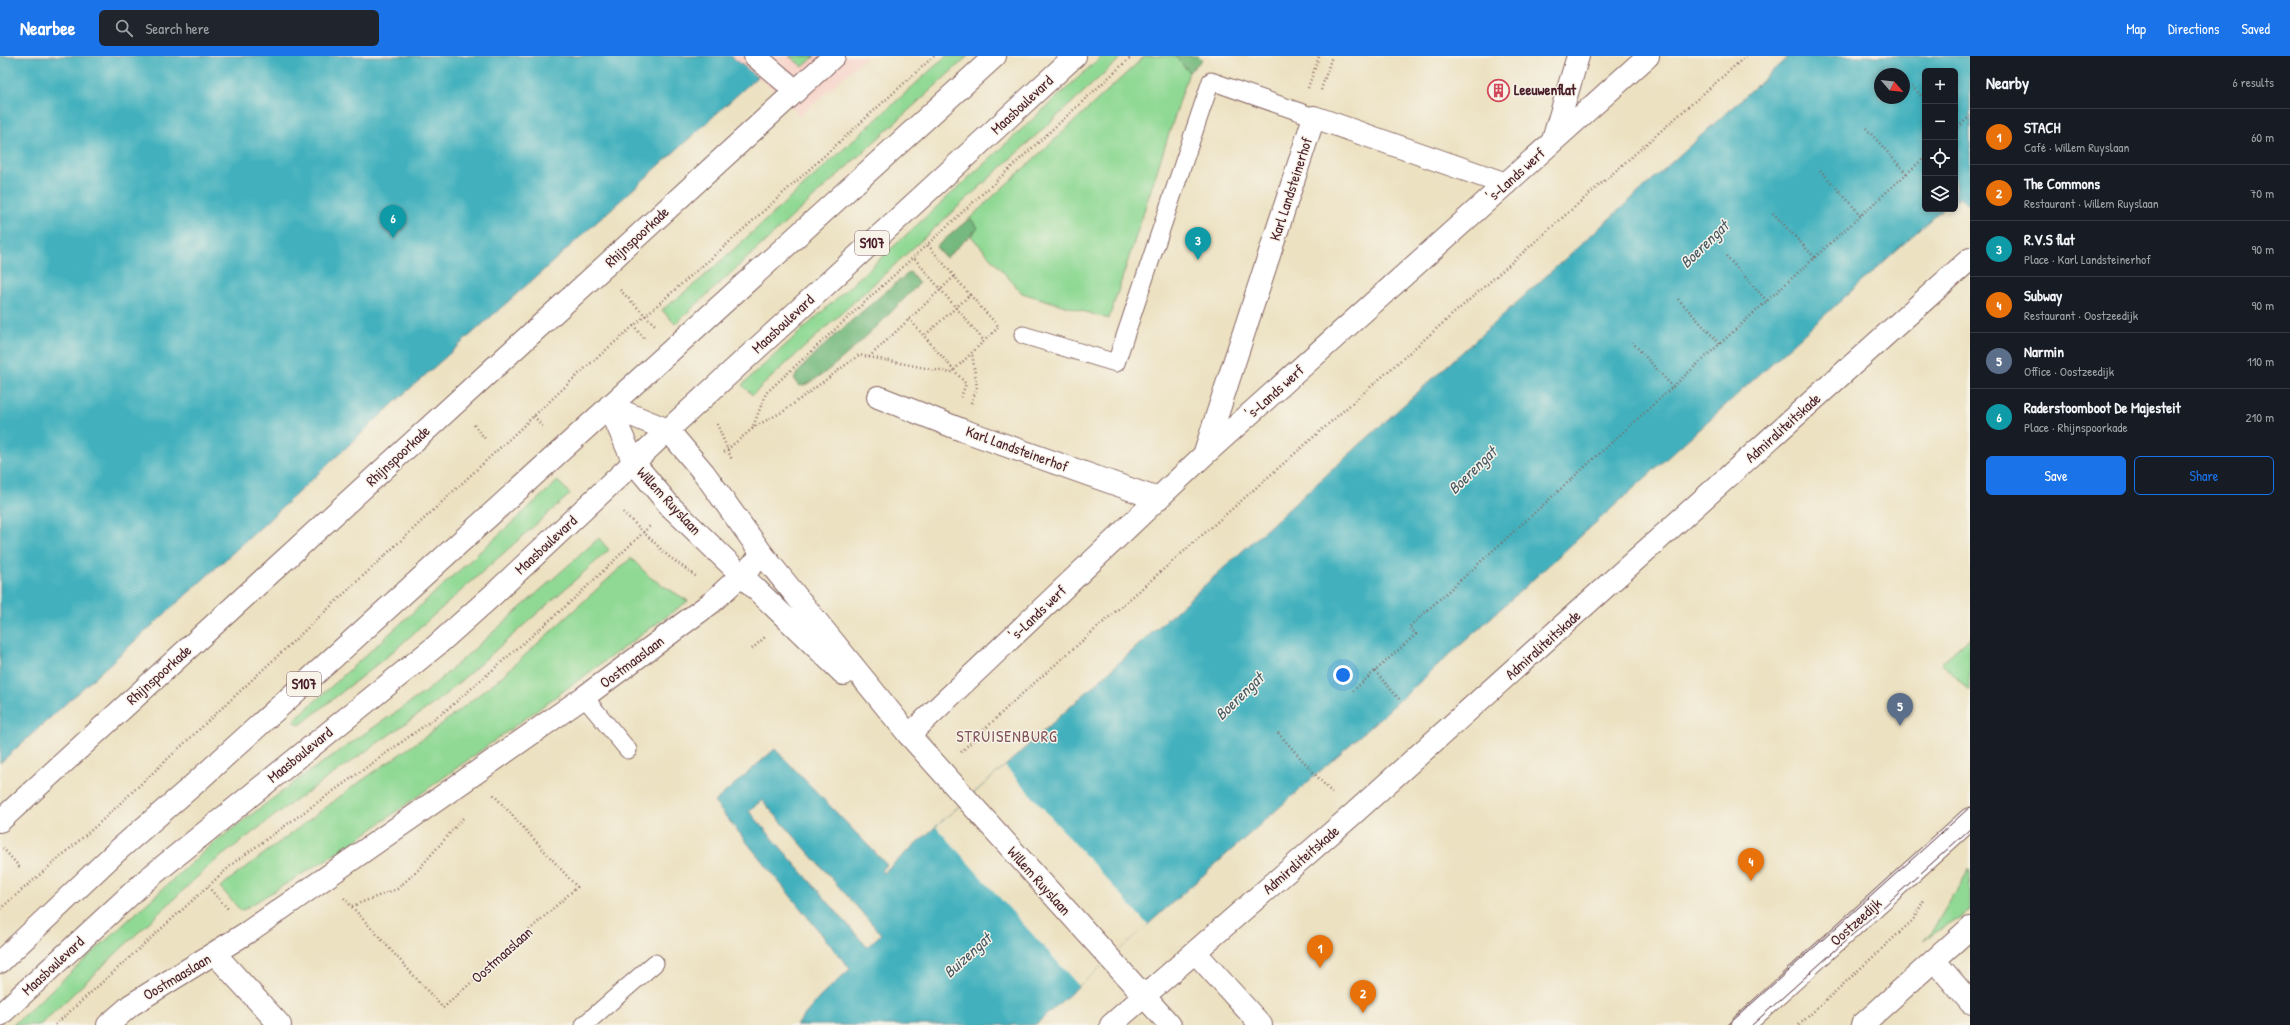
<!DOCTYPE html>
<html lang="en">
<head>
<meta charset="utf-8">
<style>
	:root { --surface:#171b24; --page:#20242c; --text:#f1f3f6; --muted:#9ea1a6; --line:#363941; --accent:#1a73e8 }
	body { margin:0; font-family:"Patrick Hand",sans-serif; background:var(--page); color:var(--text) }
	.controls { position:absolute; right:12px; top:12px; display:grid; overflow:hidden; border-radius:6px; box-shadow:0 2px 6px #0003 }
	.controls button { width:36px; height:36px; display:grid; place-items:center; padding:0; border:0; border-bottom:1px solid var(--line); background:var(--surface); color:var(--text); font:20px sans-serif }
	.compass { position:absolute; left:1874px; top:12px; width:36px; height:36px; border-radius:50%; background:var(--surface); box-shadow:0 2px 6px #0003; rotate:118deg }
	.you { position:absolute; left:1343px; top:619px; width:14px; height:14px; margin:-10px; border:3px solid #fff; border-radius:50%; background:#1a73e8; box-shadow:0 0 0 6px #1a73e833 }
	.badge { display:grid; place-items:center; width:26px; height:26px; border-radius:50%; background:var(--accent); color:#fff; font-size:13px; font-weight:700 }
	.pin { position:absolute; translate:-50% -33px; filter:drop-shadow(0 1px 2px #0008) }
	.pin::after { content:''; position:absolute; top:21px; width:14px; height:12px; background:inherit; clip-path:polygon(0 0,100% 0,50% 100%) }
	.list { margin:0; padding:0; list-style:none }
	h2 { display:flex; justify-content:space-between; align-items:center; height:52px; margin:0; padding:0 16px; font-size:17px }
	h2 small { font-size:13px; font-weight:400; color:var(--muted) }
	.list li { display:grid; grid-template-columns:26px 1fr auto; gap:12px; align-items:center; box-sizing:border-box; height:56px; padding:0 16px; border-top:1px solid var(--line) }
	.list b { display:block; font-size:15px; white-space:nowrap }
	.list p { margin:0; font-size:13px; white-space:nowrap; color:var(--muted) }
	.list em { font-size:13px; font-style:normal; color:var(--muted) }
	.actions { display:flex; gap:8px; padding:12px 16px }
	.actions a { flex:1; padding:9px 0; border:1px solid var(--accent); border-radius:6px; text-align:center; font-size:14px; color:var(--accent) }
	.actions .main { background:var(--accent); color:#fff }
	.icon { flex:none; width:22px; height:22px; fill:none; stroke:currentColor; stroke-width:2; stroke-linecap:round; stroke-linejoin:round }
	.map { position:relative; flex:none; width:1970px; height:969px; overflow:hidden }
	header { display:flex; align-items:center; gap:24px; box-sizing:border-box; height:56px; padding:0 20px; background:var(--accent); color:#fff }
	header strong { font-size:19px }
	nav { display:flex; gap:22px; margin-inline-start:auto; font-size:14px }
	.search { width:280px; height:36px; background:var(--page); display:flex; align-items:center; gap:10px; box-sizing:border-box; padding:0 14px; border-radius:6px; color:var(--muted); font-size:15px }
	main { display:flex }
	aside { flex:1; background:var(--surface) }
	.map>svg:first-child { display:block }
	.built { fill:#f7d1c8 }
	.green { fill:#90d994; stroke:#6d7c60 }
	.forest { fill:#74b97e; stroke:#5f6c54 }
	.water { fill:#42b1bd; stroke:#466874; fill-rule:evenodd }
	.pier { fill:#ece1c1 }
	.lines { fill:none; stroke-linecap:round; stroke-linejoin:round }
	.service-casing { stroke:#836360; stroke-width:19 }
	.pedestrian-casing { stroke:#836360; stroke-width:24 }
	.minor-casing { stroke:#836360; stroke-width:24 }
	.tertiary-casing { stroke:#836360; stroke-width:24 }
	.primary-casing { stroke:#836360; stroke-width:24 }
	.path { stroke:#836360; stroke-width:2.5; stroke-dasharray:1 3; stroke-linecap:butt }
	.service { stroke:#fff; stroke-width:17 }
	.pedestrian { stroke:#fff; stroke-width:22 }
	.minor { stroke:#fff; stroke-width:22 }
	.tertiary { stroke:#fff; stroke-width:22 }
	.primary { stroke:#fff; stroke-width:22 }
	.tram { stroke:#4a1f2b; stroke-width:1 }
	.labels { text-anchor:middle; stroke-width:3; stroke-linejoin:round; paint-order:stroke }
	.shield { fill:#f7f3e8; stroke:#7e5f64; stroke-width:1 }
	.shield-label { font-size:14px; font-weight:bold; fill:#4a1f2b }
	.poi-label { font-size:15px; font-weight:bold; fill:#4a1f2b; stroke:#f7f3e8; text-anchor:start }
	.street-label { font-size:15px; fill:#4a1f2b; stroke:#f7f3e8 }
	.water-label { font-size:16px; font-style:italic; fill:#475965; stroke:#f7f3e8 }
	.neighbourhood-label { font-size:16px; letter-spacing:1px; fill:#805158; stroke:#f7f3e8 }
</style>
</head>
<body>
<header>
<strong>Nearbee</strong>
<div class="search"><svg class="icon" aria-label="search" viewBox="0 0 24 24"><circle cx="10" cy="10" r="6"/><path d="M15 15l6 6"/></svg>Search here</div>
<nav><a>Map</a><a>Directions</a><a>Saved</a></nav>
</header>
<main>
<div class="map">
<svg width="1970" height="969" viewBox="0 0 1970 969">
	<rect width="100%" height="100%" fill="#f7f3e8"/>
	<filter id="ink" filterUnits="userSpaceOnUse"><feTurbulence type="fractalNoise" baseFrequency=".025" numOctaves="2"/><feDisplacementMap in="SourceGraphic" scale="8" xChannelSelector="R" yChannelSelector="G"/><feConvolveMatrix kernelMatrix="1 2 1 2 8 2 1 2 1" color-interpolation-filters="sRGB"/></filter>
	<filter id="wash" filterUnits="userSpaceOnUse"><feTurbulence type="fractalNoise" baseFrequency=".012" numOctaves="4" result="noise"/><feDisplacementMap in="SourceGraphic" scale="16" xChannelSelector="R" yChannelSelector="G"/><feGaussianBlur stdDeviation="0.9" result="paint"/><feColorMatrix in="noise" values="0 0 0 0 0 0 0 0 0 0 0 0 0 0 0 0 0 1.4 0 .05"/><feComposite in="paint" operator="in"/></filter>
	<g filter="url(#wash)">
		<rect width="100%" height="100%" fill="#ece1c1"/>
		<path class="built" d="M 731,0 L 867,0 L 800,60 L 777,37 Z"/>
		<path class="green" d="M 789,0 L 815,0 L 803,11 Z
			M 946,0 L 968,0 L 675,268 L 662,254 L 700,224 Z
			M 1102,0 L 1123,0 L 752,339 L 742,329 Z
			M 1145,0 L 1175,0 L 1189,16 L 1109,263 L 1022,237 L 971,180 L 978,172 L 970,162 Z
			M 558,425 L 570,438 L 389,599 L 300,669 L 293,665 Z
			M 599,482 L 609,494 L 439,644 L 286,751 L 210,809 L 40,969 L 13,969 L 211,789 L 303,720 L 428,634 Z
			M 631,502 L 651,522 L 688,545 L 350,789 L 241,855 L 220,831 L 354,730 L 429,678 L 500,622 Z
			M 1970,581 L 1970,635 L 1941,607 Z
			M 1970,812 L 1970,855 L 1922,885 L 1932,875 Z"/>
		<path class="forest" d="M 1175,0 L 1198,0 L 1202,4 L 1189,16 Z
			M 970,162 L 978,172 L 946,202 L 936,191 Z
			M 910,216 L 919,228 C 901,246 820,331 799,330 L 794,324 C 796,309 892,230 910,216 Z"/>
		<path class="water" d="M 0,0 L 731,0 L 757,21 L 546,212 L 396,345 L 259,473 L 0,707 Z
			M 1789,0 L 1970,0 L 1970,150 L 1961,142 L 1955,144 L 1955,15 L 1925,15 L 1925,153 L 1942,153 L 1400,644 L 1035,969 L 796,969 L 820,941 L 850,913 L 714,746 L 775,693 L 887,809 L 881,814 L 883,817 L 1005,710 ZM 1880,18 L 1904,18 L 1904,42 L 1880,42 ZM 762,744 L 881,878 L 867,891 L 749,755 Z"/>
		<path class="pier" d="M 1005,710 L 1148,869 L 1079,930 L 936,771 Z"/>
	</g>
	<g filter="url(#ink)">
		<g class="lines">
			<defs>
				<path id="service" d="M 1023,279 L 1116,307 L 1211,25 L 1314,61
					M 584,641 L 628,694
					M 584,969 L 655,907"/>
				<path id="pedestrian" d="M 755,0 L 796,35"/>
				<path id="minor" d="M 1553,84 L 1578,0
					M 878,341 L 962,374 L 1158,443
					M 1204,399 L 1314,61 L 1506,128
					M 909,679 L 1204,399 L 1648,0
					M 0,765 L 834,0
					M 1195,896 L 1261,969
					M 215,898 L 280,969
					M 1934,904 L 1970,946
					M 108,969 L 131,949 L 248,876 L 584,641 L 711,547 L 763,499
					M 1111,969 L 1352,759 L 1970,203
					M 1862,969 L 1970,872"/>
				<path id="tertiary" d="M 609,350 L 668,374 L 704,417 L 763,499 L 909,679 L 1170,969
					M 609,350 L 634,407 L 670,450 L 844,618
					M 1743,969 L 1970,763"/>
				<path id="primary" d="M 0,906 L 116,796 L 191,731 L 995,0
					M 0,959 L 145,825 L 437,589 L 495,537 L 668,374 L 1075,0"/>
			</defs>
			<use href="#service" class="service-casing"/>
			<use href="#pedestrian" class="pedestrian-casing"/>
			<use href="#minor" class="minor-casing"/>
			<use href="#tertiary" class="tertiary-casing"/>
			<use href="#primary" class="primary-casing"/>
			<path class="path" d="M 1912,30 L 1925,44
				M 1308,32 L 1319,0
				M 1321,34 L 1332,0
				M 1866,72 L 1907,118
				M 1955,74 L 1970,60
				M 1820,114 L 1861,159
				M 1773,157 L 1815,202
				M 928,189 L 970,239 L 924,280 L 966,328 L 960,343
				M 1726,200 L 1767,245
				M 620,234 L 656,270
				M 970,239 L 999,271 L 984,285
				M 1678,243 L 1720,288
				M 909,263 L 924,280
				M 633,269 L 644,282
				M 1632,286 L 1673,331
				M 869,301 L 955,220
				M 971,347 L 977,331 L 972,297
				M 534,360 L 544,372
				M 717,368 L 732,404
				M 474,369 L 486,384
				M 752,372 L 784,355 L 859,299 L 951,317 L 984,285 L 914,202
				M 724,396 L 752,373 L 766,337 L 1132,0
				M 623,456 L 668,500 L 697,521
				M 752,593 L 766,580
				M 1375,615 L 1400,644
				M 1353,635 L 1416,578 L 1409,571 L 1925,101
				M 1278,677 L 1333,738
				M 961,696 L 1014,645 L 1746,0
				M 3,792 L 21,813
				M 208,831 L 229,854
				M 344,842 L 443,952 L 577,831 L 493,738
				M 352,850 L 397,833 L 418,814 L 463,762
				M 0,853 L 96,770 L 583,314 L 725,190 L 934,0
				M 55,969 L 236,805 L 449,652 L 575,542 L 650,470
				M 1799,969 L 1913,864 L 1924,844"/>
			<use href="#service" class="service"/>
			<use href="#pedestrian" class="pedestrian"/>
			<use href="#minor" class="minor"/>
			<use href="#tertiary" class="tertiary"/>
			<use href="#primary" class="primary"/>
			<path class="tram" d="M 1728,969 L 1970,751
				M 1752,969 L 1970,773"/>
		</g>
	</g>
	<defs>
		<symbol id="building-ring" viewBox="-11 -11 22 22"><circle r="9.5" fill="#f7f3e8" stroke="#d1495b" stroke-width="1.5"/><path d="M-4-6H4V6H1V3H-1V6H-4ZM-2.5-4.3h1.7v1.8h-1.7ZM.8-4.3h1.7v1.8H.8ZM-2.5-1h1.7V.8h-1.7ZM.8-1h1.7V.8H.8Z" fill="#d1495b"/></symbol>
	</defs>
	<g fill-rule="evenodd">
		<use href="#building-ring" x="1486" y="22" width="25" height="25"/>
	</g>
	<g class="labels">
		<g class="shield">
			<rect x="855" y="175" width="34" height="24" rx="3"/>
			<rect x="287" y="616" width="34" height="24" rx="3"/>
		</g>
		<g class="shield-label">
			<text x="872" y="192">S107</text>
			<text x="304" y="633">S107</text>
		</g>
		<g class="poi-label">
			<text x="1514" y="39">Leeuwenflat</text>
		</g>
		<g class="street-label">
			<text transform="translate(1022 49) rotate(-43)" y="5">Maasboulevard</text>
			<text transform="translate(1516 119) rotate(-42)" y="5">'s-Lands werf</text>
			<text transform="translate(1291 133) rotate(-72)" y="5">Karl Landsteinerhof</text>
			<text transform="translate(637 181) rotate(-43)" y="5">Rhijnspoorkade</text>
			<text transform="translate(783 268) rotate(-43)" y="5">Maasboulevard</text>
			<text transform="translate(1275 336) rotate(-42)" y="5">'s-Lands werf</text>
			<text transform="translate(1783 372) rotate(-42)" y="5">Admiraliteitskade</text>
			<text transform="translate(1017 393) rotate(20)" y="5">Karl Landsteinerhof</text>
			<text transform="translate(398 400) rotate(-43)" y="5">Rhijnspoorkade</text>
			<text transform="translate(669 445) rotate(47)" y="5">Willem Ruyslaan</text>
			<text transform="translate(546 489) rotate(-43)" y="5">Maasboulevard</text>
			<text transform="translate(1038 557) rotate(-44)" y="5">'s-Lands werf</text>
			<text transform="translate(1543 589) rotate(-42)" y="5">Admiraliteitskade</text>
			<text transform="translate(632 606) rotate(-37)" y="5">Oostmaaslaan</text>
			<text transform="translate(159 619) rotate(-42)" y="5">Rhijnspoorkade</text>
			<text transform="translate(300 699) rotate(-39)" y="5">Maasboulevard</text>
			<text transform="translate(1301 804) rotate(-41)" y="5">Admiraliteitskade</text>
			<text transform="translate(1039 825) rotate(48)" y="5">Willem Ruyslaan</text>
			<text transform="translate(1856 866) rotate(-42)" y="5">Oostzeedijk</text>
			<text transform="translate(502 899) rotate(-42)" y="5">Oostmaaslaan</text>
			<text transform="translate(53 910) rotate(-43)" y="5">Maasboulevard</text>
			<text transform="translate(177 921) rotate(-31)" y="5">Oostmaaslaan</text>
		</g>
		<g class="water-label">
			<text transform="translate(1704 188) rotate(-44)" y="6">Boerengat</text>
			<text transform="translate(1472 414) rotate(-44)" y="6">Boerengat</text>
			<text transform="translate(1239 640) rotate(-44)" y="6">Boerengat</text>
			<text transform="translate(967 899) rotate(-42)" y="6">Buizengat</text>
		</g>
		<g class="neighbourhood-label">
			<text x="1007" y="686">STRUISENBURG</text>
		</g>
	</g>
</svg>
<div class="controls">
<button>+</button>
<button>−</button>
<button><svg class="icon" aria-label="locate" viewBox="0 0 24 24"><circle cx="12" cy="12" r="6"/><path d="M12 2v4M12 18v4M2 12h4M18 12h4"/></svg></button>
<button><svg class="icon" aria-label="layers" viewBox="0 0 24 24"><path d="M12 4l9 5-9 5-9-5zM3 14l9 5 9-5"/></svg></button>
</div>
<svg class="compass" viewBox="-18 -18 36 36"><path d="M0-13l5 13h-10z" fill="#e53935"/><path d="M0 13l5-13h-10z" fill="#9ea1a6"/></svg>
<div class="you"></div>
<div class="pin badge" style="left:1320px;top:912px;background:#e8710a">1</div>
<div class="pin badge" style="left:1363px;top:957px;background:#e8710a">2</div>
<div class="pin badge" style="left:1198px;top:204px;background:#0f9aa8">3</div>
<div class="pin badge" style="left:1751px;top:825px;background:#e8710a">4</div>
<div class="pin badge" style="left:1900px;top:670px;background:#5c6f8a">5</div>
<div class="pin badge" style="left:393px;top:182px;background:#0f9aa8">6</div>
</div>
<aside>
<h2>Nearby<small>6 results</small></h2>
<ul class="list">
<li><span class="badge" style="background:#e8710a">1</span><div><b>STACH</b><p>Café · Willem Ruyslaan</p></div><em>60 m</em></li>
<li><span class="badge" style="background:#e8710a">2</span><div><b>The Commons</b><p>Restaurant · Willem Ruyslaan</p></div><em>70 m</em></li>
<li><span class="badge" style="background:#0f9aa8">3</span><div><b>R.V.S flat</b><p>Place · Karl Landsteinerhof</p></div><em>90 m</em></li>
<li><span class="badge" style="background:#e8710a">4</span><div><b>Subway</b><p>Restaurant · Oostzeedijk</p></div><em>90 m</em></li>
<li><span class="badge" style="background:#5c6f8a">5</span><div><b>Narmin</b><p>Office · Oostzeedijk</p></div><em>110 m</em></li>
<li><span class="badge" style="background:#0f9aa8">6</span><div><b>Raderstoomboot De Majesteit</b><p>Place · Rhijnspoorkade</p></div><em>210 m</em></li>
</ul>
<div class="actions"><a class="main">Save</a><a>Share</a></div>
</aside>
</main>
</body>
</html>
